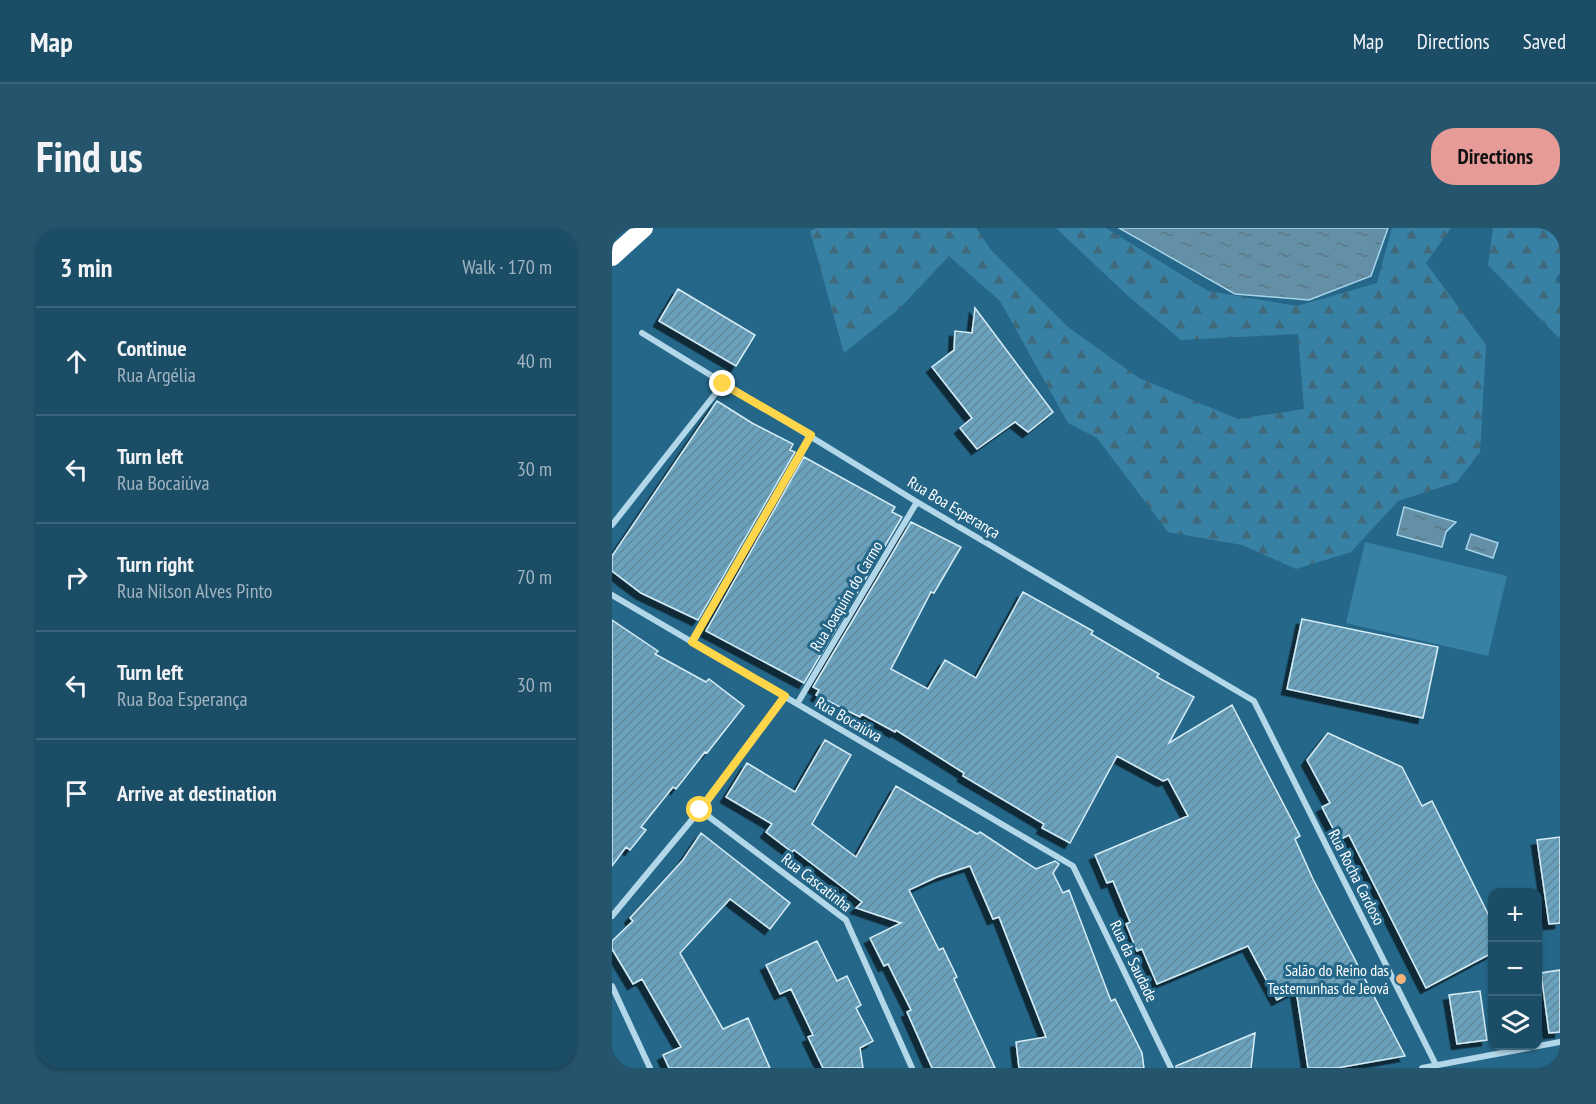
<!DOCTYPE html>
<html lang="en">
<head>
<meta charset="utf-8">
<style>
	:root { --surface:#1c4d67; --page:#25546d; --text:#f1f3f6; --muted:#a0b4c0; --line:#3a647b; --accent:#e69b98 }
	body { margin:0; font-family:"PT Sans Narrow",sans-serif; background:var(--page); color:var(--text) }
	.controls { position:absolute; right:18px; bottom:18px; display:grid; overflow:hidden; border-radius:12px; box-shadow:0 2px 4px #0004 }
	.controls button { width:54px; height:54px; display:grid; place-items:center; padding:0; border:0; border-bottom:2px solid var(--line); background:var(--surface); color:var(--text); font:30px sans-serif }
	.stop { position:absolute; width:18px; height:18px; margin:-14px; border:4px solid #ffd54a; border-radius:50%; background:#fff }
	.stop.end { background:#ffd54a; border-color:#fff; box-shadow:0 2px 6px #0008 }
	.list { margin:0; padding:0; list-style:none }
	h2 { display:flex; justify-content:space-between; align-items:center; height:78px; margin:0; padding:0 24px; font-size:26px }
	h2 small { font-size:20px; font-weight:400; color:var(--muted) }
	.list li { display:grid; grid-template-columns:39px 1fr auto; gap:18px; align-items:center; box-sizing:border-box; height:108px; padding:0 24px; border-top:2px solid var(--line) }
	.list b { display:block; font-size:22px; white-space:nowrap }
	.list p { margin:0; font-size:20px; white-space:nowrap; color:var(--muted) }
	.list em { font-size:20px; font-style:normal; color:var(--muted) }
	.icon { flex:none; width:33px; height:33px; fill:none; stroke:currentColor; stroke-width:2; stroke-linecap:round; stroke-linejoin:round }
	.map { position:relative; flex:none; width:948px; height:840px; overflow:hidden; border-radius:24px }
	header { display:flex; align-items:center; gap:36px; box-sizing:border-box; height:84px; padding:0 30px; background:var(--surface); border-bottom:2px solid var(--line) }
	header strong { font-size:28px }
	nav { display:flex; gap:33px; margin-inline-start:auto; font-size:21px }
	.intro { display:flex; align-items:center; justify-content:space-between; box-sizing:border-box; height:144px; padding:0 36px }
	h1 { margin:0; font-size:42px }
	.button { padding:15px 27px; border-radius:24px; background:var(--accent); color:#111; font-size:21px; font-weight:700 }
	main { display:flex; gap:36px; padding:0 36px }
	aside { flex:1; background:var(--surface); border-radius:24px; box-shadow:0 2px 4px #0004 }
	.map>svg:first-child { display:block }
	.forest { fill:url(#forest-firs) }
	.park { fill:#3781a4 }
	.water { fill:url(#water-ripples); stroke:#a6d5ea; stroke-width:1.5 }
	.building { fill:url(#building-hatch); stroke:#d6edf7; stroke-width:1.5; filter:url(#shadow) }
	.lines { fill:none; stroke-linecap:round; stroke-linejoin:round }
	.street { stroke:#b2d7e9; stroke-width:6 }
	.highway { stroke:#fff; stroke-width:18 }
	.route { stroke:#ffd54a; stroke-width:8 }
	.poi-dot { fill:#f3b477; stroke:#256789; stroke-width:2 }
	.labels { text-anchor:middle; stroke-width:6; stroke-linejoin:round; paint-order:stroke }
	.street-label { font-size:16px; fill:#fff; stroke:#256789 }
	.poi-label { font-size:16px; fill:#fff; stroke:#256789; text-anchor:end }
</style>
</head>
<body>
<header>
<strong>Map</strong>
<nav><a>Map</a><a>Directions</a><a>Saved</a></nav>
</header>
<div class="intro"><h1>Find us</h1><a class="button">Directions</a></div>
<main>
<aside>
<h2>3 min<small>Walk · 170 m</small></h2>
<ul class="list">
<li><svg class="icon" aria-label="ahead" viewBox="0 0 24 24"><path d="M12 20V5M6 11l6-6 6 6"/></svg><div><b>Continue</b><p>Rua Argélia</p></div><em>40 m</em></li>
<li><svg class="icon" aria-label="left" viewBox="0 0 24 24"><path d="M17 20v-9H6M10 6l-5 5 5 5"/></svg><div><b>Turn left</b><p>Rua Bocaiúva</p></div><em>30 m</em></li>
<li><svg class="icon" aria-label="right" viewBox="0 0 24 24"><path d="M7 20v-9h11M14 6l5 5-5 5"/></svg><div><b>Turn right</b><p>Rua Nilson Alves Pinto</p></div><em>70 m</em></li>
<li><svg class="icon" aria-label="left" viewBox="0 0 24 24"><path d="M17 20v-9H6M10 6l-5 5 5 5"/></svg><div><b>Turn left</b><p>Rua Boa Esperança</p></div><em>30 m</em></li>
<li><svg class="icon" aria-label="arrive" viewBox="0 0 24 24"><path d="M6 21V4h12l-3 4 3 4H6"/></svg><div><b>Arrive at destination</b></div></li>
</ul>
</aside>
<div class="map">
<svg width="948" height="840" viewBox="0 0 948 840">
	<defs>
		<pattern id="forest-firs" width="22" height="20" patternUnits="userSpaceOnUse" patternTransform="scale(1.5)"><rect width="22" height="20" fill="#3781a4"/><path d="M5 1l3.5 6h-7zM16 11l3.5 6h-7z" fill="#40697c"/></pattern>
		<pattern id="water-ripples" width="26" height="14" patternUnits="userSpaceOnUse" patternTransform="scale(1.5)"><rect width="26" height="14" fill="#6490a7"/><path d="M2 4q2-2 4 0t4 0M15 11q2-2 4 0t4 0" fill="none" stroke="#5c7887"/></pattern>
		<pattern id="building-hatch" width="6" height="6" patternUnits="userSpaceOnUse" patternTransform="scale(1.5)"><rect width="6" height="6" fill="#6aa2bd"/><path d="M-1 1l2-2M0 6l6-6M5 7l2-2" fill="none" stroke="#61889b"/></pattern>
		<filter id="shadow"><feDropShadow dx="-5.5" dy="5.5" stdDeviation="0" flood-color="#0009"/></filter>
	</defs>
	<rect width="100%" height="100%" fill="#256789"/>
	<path class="forest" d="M 205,0 L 364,0 L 379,22 L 456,99 L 527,150 L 626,191 L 692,181 L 686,106 L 569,112 L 516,68 L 444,0 L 494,0 L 596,63 L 685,78 L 765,55 L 780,0 L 839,0 L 814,35 L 874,117 L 868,224 L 845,254 L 786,273 L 739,324 L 684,341 L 630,317 L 556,304 L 485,210 L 456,195 L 388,73 L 337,28 L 287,81 L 232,125 L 198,3 Z
		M 881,0 L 948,0 L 948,45 L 943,52 L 948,56 L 948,111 L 876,37 Z"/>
	<path class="park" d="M 753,314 L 895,348 L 876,428 L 734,395 Z"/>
	<path class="water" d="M 507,0 L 776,0 L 759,48 L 697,72 L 623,66 Z
		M 792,279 L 844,294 L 834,304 L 830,319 L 785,307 Z
		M 859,306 L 886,315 L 881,330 L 854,321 Z"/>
	<path class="building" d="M 66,61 L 143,107 L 124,138 L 47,93 Z
		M 363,80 L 441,184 L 416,204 L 403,194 L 365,221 L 348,200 L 360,190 L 320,139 L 342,122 L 343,103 L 360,105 Z
		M 105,173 L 140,195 L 181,216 L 178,222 L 183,224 L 86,392 L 29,365 L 0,343 L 0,328 Z
		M 192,229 L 283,279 L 280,284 L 290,289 L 192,455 L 94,403 Z
		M 299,294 L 349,319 L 322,365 L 319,364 L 279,441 L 316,461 L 333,432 L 364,450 L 411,364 L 481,403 L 479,406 L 547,446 L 545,449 L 582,469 L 557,515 L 620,477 L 688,608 L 683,611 L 701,651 L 793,828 L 725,840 L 696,840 L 684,762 L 665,772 L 636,718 L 545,756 L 530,721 L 525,723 L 514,696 L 518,694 L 501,653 L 495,655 L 483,627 L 576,588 L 556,551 L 551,553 L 505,528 L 458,615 L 430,600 L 432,596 L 351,548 L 352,545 L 284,502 L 283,504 L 250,486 L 248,489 L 204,467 L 207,462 L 201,459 Z
		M 690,391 L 826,419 L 811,490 L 675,461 Z
		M 0,392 L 46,423 L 43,426 L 94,454 L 97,451 L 132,478 L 95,525 L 93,524 L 64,561 L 61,559 L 29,599 L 34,602 L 18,622 L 14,619 L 0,638 Z
		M 716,505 L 790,539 L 810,578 L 820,573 L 880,694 L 880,725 L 814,760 L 737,607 L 727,612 L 710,579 L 718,575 L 695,532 Z
		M 213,512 L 239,527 L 200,596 L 244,629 L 284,558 L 365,606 L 368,604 L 424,641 L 443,633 L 447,636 L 441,645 L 451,665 L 457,662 L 499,773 L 503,771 L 530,825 L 532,840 L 407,840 L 404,814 L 434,809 L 387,689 L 381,691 L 358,638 L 325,649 L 297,662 L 327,722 L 331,720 L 345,749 L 342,751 L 383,840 L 320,840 L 295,784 L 299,782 L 276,736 L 272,738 L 258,710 L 289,695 L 244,680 L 250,674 L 182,622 L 180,624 L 154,604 L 160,596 L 114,569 L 135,535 L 183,564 Z
		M 89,605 L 178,675 L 158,701 L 118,671 L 68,725 L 111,801 L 136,790 L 158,840 L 57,840 L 51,827 L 69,819 L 30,751 L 21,756 L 0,721 L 0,713 L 21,693 L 18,690 L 71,632 Z
		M 948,609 L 948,695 L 937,696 L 925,612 Z
		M 205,713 L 225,753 L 235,748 L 249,777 L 244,780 L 261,813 L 248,820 L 251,840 L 211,840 L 196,809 L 201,807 L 179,761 L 168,766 L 154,737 Z
		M 948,742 L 948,804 L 937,805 L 929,745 Z
		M 868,763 L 875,812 L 845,816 L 837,767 Z
		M 643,805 L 639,840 L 564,840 L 564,838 Z"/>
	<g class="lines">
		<path class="street" d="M 30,105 L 305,274 L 642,473 L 824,837
			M 0,297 L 111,156
			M 0,367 L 461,638 L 559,840
			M 80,413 L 199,207
			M 185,476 L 305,274
			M 88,582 L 234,692 L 300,840
			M 0,688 L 88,582 L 173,468
			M 0,758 L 38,840
			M 810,840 L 948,814"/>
		<path class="highway" d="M 0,29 L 32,0"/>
	</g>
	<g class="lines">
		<path class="route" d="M 88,582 L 173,468 L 80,414 L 199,207 L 111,156"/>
	</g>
	<circle class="poi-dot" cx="789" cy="751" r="6"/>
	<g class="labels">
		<g class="street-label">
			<text transform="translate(342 279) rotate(31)" y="6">Rua Boa Esperança</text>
			<text transform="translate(234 368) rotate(-59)" y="6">Rua Joaquim do Carmo</text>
			<text transform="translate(237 491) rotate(30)" y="6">Rua Bocaiúva</text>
			<text transform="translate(745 649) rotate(63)" y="6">Rua Rocha Cardoso</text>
			<text transform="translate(205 654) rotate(38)" y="6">Rua Cascatinha</text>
			<text transform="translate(522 733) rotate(64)" y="6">Rua da Saudade</text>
		</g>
		<g class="poi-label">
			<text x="777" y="748">Salão do Reino das<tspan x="777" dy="18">Testemunhas de Jeová</tspan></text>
		</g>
	</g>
</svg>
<div class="controls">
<button>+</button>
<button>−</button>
<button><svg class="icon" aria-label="layers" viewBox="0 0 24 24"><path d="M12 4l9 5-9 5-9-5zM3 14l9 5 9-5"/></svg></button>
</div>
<div class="stop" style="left:88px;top:582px"></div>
<div class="stop end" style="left:111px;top:156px"></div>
</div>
</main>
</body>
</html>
